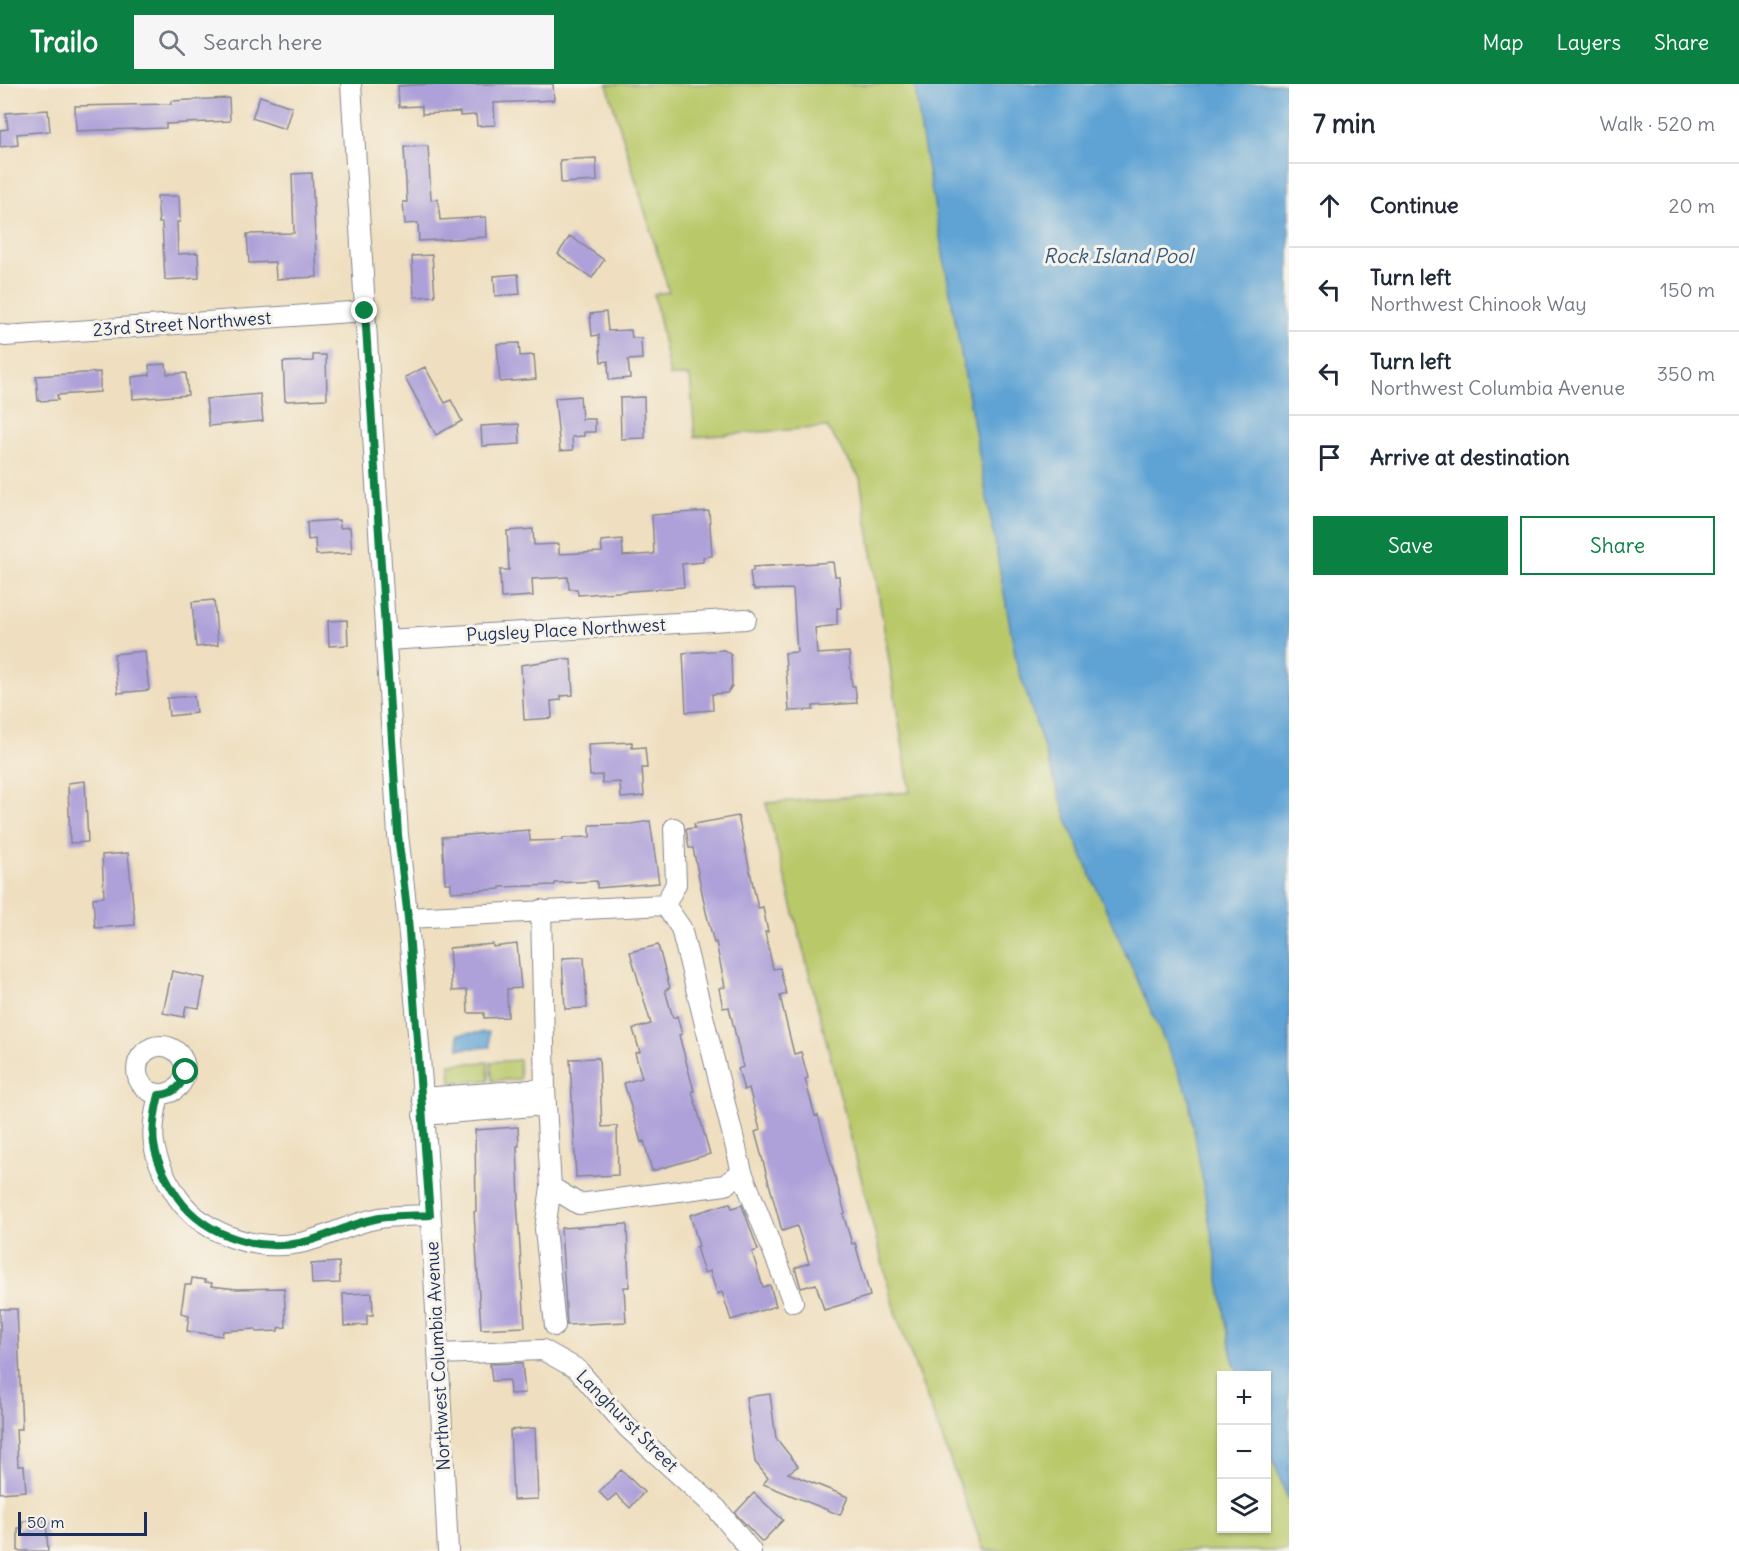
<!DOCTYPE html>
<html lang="en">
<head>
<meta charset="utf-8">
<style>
	:root { --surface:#fff; --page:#f6f6f7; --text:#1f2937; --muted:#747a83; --line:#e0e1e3; --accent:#0b8043 }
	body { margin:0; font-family:Delius,sans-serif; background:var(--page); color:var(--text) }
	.controls { position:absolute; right:18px; bottom:18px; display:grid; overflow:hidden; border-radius:0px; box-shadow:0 2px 4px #0004 }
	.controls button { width:54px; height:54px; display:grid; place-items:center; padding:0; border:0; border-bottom:2px solid var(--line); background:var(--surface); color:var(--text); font:30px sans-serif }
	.scale { position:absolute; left:18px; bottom:15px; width:129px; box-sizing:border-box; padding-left:6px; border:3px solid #1b2f5e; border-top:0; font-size:16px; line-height:21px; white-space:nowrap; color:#1b2f5e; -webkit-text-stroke:4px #f7f3e8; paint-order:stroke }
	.stop { position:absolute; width:18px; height:18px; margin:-14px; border:4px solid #0b8043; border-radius:50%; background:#fff }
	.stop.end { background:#0b8043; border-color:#fff; box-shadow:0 2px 6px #0008 }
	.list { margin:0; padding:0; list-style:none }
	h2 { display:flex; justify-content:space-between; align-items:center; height:78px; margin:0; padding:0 24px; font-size:26px }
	h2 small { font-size:20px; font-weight:400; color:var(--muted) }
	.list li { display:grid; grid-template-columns:39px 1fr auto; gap:18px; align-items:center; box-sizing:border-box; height:84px; padding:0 24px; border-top:2px solid var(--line) }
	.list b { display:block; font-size:22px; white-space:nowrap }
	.list p { margin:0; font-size:20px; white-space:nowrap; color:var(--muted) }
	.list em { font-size:20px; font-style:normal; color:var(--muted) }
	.actions { display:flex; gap:12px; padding:18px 24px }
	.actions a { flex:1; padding:14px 0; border:2px solid var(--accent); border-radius:0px; text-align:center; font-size:21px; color:var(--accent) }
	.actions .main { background:var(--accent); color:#fff }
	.icon { flex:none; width:33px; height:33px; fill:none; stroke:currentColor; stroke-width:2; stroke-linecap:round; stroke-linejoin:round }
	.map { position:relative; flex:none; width:1289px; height:1467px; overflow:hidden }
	header { display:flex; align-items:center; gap:36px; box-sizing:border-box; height:84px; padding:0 30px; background:var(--accent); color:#fff }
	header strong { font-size:28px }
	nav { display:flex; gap:33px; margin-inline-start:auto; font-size:21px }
	.search { width:420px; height:54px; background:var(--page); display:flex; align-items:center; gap:15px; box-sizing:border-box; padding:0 21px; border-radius:0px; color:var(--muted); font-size:22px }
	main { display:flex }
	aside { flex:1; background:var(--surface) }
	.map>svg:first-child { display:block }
	.green { fill:#b9c96b; stroke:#6a7c64; stroke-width:1.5 }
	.water { fill:#5ea3d4; stroke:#3c6999; stroke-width:1.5 }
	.building { fill:#aea1d9 }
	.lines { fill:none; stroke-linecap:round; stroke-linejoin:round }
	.minor-casing { stroke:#85878f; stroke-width:22 }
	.minor { stroke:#fff; stroke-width:20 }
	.route { stroke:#0b8043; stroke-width:8 }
	.labels { text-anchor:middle; stroke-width:6; stroke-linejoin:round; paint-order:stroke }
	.street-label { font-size:18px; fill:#1b2f5e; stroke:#f7f3e8 }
	.water-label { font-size:20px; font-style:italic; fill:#325887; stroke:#f7f3e8 }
</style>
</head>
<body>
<header>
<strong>Trailo</strong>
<div class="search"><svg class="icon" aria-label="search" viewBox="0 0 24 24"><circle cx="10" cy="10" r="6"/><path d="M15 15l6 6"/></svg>Search here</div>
<nav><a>Map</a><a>Layers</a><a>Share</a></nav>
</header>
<main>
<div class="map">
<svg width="1289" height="1467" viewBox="0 0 1289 1467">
	<rect width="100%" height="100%" fill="#f7f3e8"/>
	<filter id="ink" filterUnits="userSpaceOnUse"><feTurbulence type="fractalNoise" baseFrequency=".0167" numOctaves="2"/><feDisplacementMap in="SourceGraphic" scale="12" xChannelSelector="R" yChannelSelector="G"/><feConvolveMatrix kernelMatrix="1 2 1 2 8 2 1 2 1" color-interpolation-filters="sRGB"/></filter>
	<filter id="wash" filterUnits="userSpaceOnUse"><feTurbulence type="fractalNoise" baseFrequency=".008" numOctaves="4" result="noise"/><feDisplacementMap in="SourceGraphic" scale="24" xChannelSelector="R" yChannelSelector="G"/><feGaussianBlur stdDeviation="1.35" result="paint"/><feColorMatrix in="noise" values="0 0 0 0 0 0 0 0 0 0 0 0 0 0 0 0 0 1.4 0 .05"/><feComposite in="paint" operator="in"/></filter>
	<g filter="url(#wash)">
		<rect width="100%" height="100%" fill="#efdfc0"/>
		<path class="green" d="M 607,0 L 915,0 L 921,47 L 1017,581 L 1070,744 L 1188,1010 L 1232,1273 L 1239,1291 L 1222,1292 L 1222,1444 L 1266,1444 L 1267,1361 L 1289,1418 L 1289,1467 L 984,1467 L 895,1228 L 766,719 L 910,708 L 860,394 L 827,343 L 695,353 L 690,292 L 670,292 L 654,210 L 669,208 Z
			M 519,976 L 520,995 L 492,997 L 491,978 Z
			M 488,978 L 489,996 L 451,999 L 450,980 Z"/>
		<path class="water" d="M 915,0 L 1289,0 L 1289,1418 L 1267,1361 L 1266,1292 L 1239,1291 L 1232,1273 L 1188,1010 L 1070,744 L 1017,581 L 921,47 Z
			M 489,948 L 490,963 L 459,965 L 458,950 Z"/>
		<g id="blocks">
			<path class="building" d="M 434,0 L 553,0 L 554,16 L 494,19 L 495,41 L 477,42 L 476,31 L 460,32 L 460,28 L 422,30 L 422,22 L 399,23 L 398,2 Z
				M 260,12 L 292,23 L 285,45 L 252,34 Z
				M 229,14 L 230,37 L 166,40 L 166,44 L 76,47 L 75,22 L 171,20 L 171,17 Z
				M 48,26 L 50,47 L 17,50 L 18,61 L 0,63 L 0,46 L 8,45 L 6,29 Z
				M 428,62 L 431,116 L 438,115 L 440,136 L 486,133 L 487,153 L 419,157 L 418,139 L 405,140 L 403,118 L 407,118 L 404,63 Z
				M 596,74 L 597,97 L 561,99 L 560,76 Z
				M 312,89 L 317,193 L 276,195 L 275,178 L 249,179 L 247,150 L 294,149 L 292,90 Z
				M 157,112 L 179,112 L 180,138 L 177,138 L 178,170 L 198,169 L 199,194 L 165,196 L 162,139 L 159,139 Z
				M 570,152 L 604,176 L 592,194 L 558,170 Z
				M 432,171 L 435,212 L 414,213 L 412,172 Z
				M 518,190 L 520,210 L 495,212 L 494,192 Z
				M 606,228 L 608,247 L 631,246 L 632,254 L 641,254 L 642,275 L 628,276 L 630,294 L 609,296 L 608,277 L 601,278 L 599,251 L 592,252 L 590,230 Z
				M 519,259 L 520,272 L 534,271 L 536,295 L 500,298 L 497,260 Z
				M 313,271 L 326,271 L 327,315 L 285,317 L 283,278 L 313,277 Z
				M 166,280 L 167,290 L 186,289 L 188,311 L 133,315 L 132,293 L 150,291 L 149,281 Z
				M 425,283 L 445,319 L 451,316 L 462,337 L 436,351 L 405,293 Z
				M 100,288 L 100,308 L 57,311 L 58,316 L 38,317 L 36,292 Z
				M 260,310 L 263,337 L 209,342 L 206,315 Z
				M 580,312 L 582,335 L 595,335 L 595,348 L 584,348 L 584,352 L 572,353 L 573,366 L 560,367 L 555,314 Z
				M 644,313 L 645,354 L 621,355 L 620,314 Z
				M 519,340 L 520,360 L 482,362 L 481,342 Z
				M 709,427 L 712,472 L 703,473 L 703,478 L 682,480 L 684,503 L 578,511 L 577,505 L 569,505 L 568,493 L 532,495 L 533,512 L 501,514 L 500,486 L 509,486 L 507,447 L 533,445 L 534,461 L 559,460 L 559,470 L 602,468 L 601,457 L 622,455 L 623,472 L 654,470 L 652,431 Z
				M 339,436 L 340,444 L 350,443 L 352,469 L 316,471 L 315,455 L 308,456 L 307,438 Z
				M 833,478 L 835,492 L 839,492 L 841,524 L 837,524 L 837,541 L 815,544 L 817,570 L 849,568 L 852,602 L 855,602 L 857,619 L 813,622 L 813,626 L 789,627 L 785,569 L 797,568 L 793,505 L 754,506 L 754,504 L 752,504 L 750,487 L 753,487 L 753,483 Z
				M 214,516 L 218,561 L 196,563 L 192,518 Z
				M 347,536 L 348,561 L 329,562 L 328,537 Z
				M 724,566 L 731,571 L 732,602 L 727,609 L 712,610 L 713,626 L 686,628 L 683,569 Z
				M 145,567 L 149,606 L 118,609 L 114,570 Z
				M 562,575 L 571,576 L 573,611 L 561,612 L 561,616 L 551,617 L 552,634 L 524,636 L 521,581 Z
				M 194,612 L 196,629 L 169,632 L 167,614 Z
				M 632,658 L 632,664 L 645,663 L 647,684 L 642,684 L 644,712 L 621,714 L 620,698 L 602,699 L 602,691 L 590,692 L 588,660 Z
				M 85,697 L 88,758 L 70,759 L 68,699 Z
				M 738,732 L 758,824 L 763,823 L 768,848 L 765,848 L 773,885 L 780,884 L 786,910 L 780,912 L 794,970 L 801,968 L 808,994 L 805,995 L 815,1032 L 818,1031 L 845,1129 L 843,1130 L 852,1160 L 855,1159 L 870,1212 L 824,1226 L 816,1200 L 801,1204 L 795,1184 L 809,1179 L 797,1142 L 782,1147 L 755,1048 L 760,1046 L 749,1004 L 744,1006 L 738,985 L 743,983 L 729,923 L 723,924 L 719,904 L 725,903 L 716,858 L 714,859 L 706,828 L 693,764 L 689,764 L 686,745 L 695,744 L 694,740 Z
				M 650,737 L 659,799 L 597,804 L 597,797 L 555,799 L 555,801 L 500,803 L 500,805 L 451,808 L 451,799 L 445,799 L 442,753 L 529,746 L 530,757 L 563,756 L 563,754 L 590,753 L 590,741 L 631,740 Z
				M 128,769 L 135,841 L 95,844 L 93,814 L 104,813 L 102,771 Z
				M 493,860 L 493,863 L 517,860 L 521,904 L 507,905 L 508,933 L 484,934 L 484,929 L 468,929 L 467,906 L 452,907 L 449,864 Z
				M 658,861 L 670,904 L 665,906 L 673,934 L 677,932 L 682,950 L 679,951 L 694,1007 L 692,1007 L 710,1070 L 652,1087 L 644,1057 L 641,1058 L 624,999 L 642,994 L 635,969 L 640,968 L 633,945 L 651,940 L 630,868 Z
				M 584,873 L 587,924 L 565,925 L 562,874 Z
				M 172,887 L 205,894 L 199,924 L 186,922 L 184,933 L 163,929 Z
				M 599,974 L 602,1043 L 617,1042 L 618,1091 L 576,1093 L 570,975 Z
				M 518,1043 L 519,1062 L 517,1062 L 519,1116 L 517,1116 L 525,1243 L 481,1245 L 474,1128 L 476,1127 L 475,1046 Z
				M 730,1119 L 732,1124 L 742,1121 L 758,1166 L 752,1168 L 763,1203 L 770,1201 L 776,1222 L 731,1236 L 722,1208 L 717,1210 L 710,1187 L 704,1189 L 696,1163 L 699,1162 L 690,1131 Z
				M 627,1140 L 629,1203 L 624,1203 L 626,1238 L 567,1241 L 561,1144 Z
				M 339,1178 L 340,1199 L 312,1200 L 311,1180 Z
				M 192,1194 L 205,1196 L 205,1198 L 212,1199 L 211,1202 L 237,1205 L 284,1204 L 286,1243 L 278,1244 L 278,1247 L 257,1248 L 256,1245 L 223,1247 L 222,1252 L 187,1247 L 189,1231 L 181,1229 L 185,1201 L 191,1201 Z
				M 372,1209 L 373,1231 L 367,1231 L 367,1241 L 344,1242 L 343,1210 Z
				M 0,1225 L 17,1225 L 22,1345 L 16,1345 L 18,1382 L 24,1382 L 26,1407 L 0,1409 Z
				M 522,1279 L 525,1309 L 510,1310 L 509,1296 L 492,1297 L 490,1280 Z
				M 770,1310 L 776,1354 L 798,1382 L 788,1389 L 848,1413 L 840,1431 L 763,1400 L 768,1394 L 755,1378 L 746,1313 Z
				M 535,1344 L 538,1415 L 513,1416 L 510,1346 Z
				M 621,1386 L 644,1408 L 630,1424 L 616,1410 L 608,1417 L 599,1408 Z
				M 754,1409 L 783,1436 L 762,1458 L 735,1429 Z
				M 46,1436 L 48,1467 L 18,1467 L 18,1444 L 23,1444 L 23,1437 Z"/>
		</g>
	</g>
	<g filter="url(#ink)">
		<use href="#blocks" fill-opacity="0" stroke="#85878f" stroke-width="1.5"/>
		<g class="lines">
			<defs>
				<path id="minor" d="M 351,0 L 398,751 C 427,988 436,1228 448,1467
					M 0,250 L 5,252 L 365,227
					M 386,556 L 746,535
					M 665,821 L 676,800 L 674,744
					M 408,834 L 665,821 L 681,844 L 742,1088 L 725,1101 L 579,1120 L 551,1103 L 545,1005 L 541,826
					M137 986a24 24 0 1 1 48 0a24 24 0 1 1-48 0Z
					M 159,1011 C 149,1051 151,1070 173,1106 C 198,1149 253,1168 300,1159 C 326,1154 349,1140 375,1135 C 392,1131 412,1132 430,1131
					M 422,1014 L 545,1005
					M 423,1031 L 546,1021
					M 742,1088 L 793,1218
					M 551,1103 L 545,1145 L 555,1242
					M 439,1270 L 543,1266 L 577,1285 L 627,1343 L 717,1425 L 751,1467"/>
			</defs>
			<use href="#minor" class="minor-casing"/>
			<use href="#minor" class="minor"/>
		</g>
	</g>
	<g class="lines" filter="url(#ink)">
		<path class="route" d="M 186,988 C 182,1002 174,1010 159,1011 C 149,1051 151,1070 173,1106 C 198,1149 253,1168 300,1159 C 326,1154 349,1140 375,1135 C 392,1131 412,1132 430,1131 L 408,834 L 398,751 L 365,227"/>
	</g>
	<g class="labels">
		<g class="street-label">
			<text transform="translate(182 240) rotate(-4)" y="6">23rd Street Northwest</text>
			<text transform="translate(566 546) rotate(-3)" y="6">Pugsley Place Northwest</text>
			<text transform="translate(438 1272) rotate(-93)" y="6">Northwest Columbia Avenue</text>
			<text transform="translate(627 1337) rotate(45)" y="6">Langhurst Street</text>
		</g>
		<g class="water-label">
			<text x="1118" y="179">Rock Island Pool</text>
		</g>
	</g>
</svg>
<div class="controls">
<button>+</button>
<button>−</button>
<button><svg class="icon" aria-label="layers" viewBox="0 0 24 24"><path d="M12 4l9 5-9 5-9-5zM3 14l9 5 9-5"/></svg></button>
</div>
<div class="scale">50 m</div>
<div class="stop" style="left:186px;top:988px"></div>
<div class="stop end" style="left:365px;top:227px"></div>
</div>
<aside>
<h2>7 min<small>Walk · 520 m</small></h2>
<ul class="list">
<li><svg class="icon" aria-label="ahead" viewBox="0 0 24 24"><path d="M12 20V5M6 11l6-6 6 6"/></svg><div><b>Continue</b></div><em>20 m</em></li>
<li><svg class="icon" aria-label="left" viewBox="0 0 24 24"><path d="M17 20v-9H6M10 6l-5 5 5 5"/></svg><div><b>Turn left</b><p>Northwest Chinook Way</p></div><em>150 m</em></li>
<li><svg class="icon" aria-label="left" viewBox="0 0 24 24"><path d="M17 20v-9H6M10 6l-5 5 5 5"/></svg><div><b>Turn left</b><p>Northwest Columbia Avenue</p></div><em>350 m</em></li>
<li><svg class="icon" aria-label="arrive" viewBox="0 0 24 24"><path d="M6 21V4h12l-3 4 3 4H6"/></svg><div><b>Arrive at destination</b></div></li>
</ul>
<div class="actions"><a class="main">Save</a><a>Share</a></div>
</aside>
</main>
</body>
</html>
